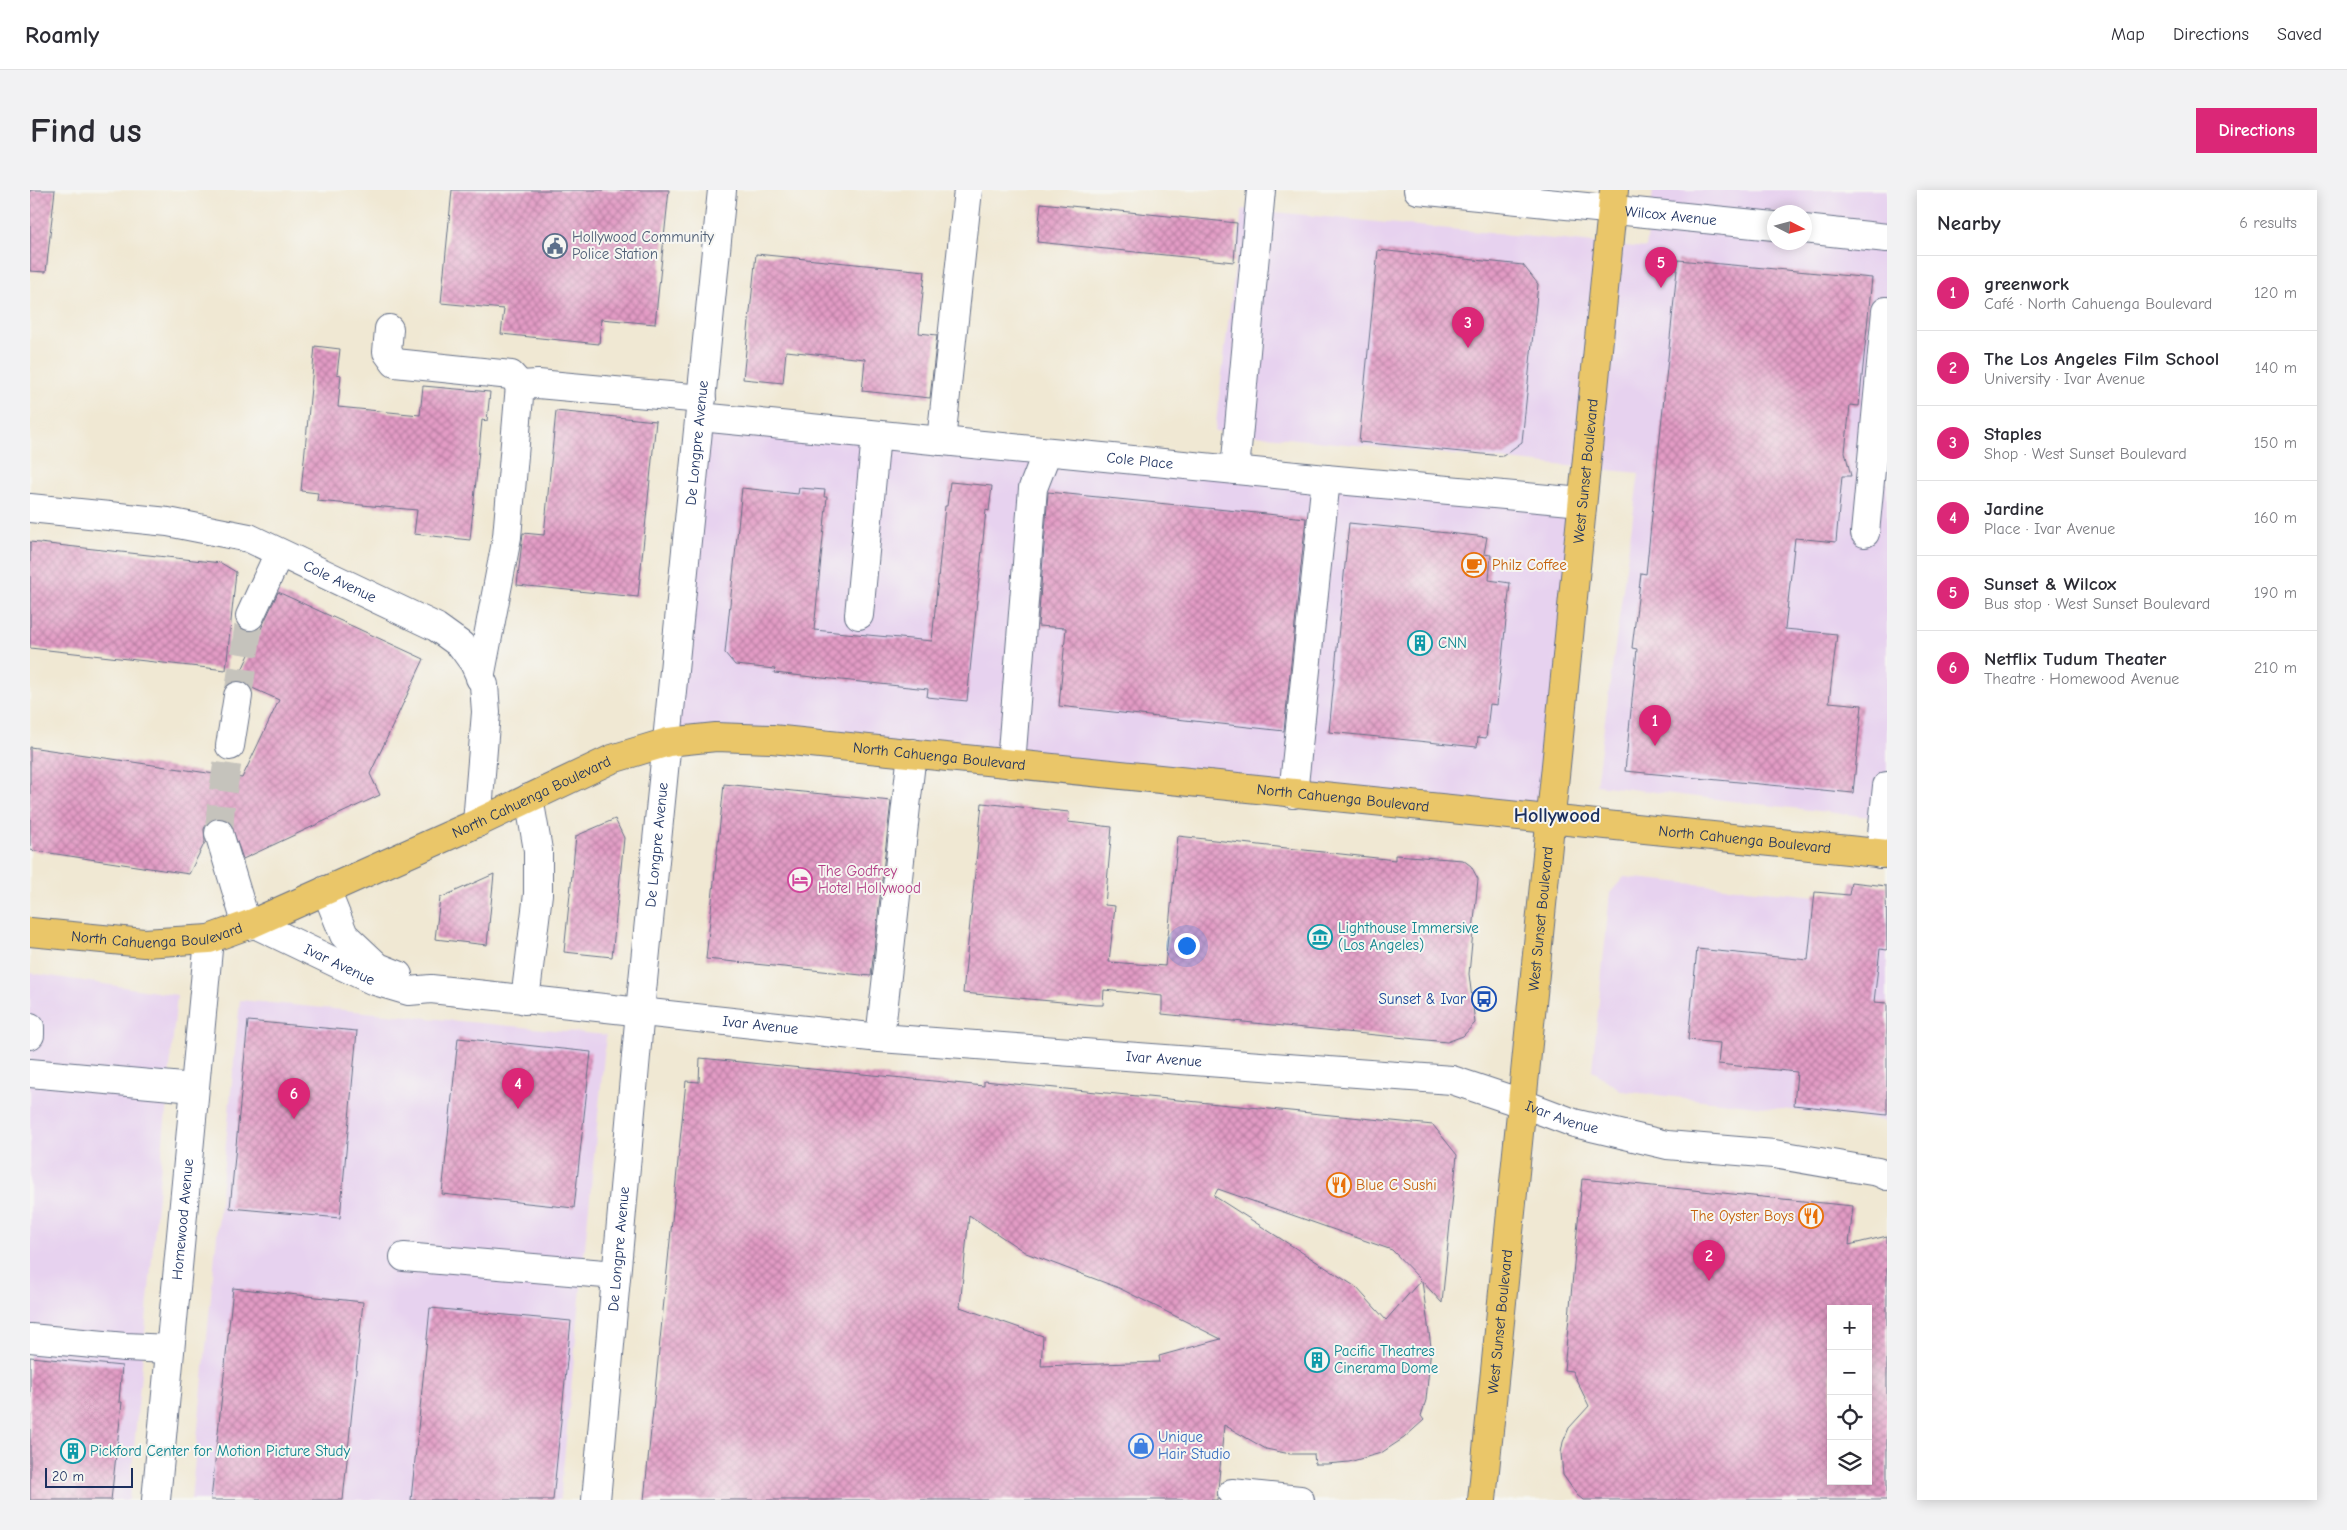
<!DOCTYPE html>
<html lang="en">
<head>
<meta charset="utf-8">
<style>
	:root { --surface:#fff; --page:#f2f2f3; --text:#2b2b33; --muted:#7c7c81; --line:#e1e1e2; --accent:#db2777 }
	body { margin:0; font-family:"Comic Neue",sans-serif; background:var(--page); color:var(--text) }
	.controls { position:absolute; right:15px; bottom:15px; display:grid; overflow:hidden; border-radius:0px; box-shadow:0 2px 12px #0003 }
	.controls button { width:45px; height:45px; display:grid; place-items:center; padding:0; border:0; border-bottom:1px solid var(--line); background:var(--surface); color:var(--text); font:25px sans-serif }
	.compass { position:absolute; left:1737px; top:15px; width:45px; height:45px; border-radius:50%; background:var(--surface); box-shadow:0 2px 12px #0003; rotate:96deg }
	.scale { position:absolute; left:15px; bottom:12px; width:88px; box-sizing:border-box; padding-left:5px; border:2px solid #1b2f5e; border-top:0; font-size:14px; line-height:18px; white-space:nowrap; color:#1b2f5e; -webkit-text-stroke:4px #f6f6f2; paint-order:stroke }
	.you { position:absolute; left:1156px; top:755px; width:18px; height:18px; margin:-12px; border:4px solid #fff; border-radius:50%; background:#1a73e8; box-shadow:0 0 0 8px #1a73e833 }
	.badge { display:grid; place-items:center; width:32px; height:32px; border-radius:50%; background:var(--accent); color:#fff; font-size:16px; font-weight:700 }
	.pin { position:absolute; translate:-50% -41px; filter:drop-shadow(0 1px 2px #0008) }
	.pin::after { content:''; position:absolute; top:26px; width:18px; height:15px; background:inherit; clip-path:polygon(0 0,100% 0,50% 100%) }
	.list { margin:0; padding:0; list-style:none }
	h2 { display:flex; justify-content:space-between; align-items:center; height:65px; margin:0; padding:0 20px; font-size:21px }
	h2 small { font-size:16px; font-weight:400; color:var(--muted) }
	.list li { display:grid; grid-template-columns:32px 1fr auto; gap:15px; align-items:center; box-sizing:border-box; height:75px; padding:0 20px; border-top:1px solid var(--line) }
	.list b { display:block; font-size:19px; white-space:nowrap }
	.list p { margin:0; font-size:16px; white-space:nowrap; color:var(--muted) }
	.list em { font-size:16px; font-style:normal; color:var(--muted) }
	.icon { flex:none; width:28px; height:28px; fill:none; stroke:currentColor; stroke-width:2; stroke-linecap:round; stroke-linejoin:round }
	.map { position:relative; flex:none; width:1857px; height:1310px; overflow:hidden; border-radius:0px }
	header { display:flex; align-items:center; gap:30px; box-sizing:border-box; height:70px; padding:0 25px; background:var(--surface); border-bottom:1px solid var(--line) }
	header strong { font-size:24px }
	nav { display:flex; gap:28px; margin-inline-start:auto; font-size:18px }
	.intro { display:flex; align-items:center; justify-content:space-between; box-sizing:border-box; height:120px; padding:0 30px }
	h1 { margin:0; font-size:35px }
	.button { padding:12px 22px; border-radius:0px; background:var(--accent); color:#fff; font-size:18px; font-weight:700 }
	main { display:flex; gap:30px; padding:0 30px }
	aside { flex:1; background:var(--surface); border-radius:0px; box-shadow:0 2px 12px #0003 }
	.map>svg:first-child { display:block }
	.built { fill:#e7d2ef; fill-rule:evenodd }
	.building { fill:url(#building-cross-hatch); fill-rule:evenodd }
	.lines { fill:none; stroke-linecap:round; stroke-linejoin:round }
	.minor-tunnel { stroke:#c5c3bc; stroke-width:28; stroke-dasharray:28 14; stroke-linecap:butt }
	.minor-casing { stroke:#667087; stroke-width:30 }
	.major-casing { stroke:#667087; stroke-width:30 }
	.minor { stroke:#fff; stroke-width:28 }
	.major { stroke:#eac669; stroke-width:28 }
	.labels { text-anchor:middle; stroke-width:4; stroke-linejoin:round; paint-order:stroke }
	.street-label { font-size:15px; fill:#1b2f5e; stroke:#f6f6f2 }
	.service-label { font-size:15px; fill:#4e5e75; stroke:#f6f6f2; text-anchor:start }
	.food-label { font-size:15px; fill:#c56008; stroke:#f6f6f2; text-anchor:start }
	.culture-label { font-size:15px; fill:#0d838f; stroke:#f6f6f2; text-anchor:start }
	.hotel-label { font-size:15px; fill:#b23c85; stroke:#f6f6f2; text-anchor:start }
	.transit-label { font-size:15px; fill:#164399; stroke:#f6f6f2; text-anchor:end }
	.shop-label { font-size:15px; fill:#366cbe; stroke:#f6f6f2; text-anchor:start }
	.district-label { font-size:20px; font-weight:bold; fill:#1b2f5e; stroke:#f6f6f2 }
</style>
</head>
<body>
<header>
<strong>Roamly</strong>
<nav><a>Map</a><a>Directions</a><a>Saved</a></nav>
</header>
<div class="intro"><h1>Find us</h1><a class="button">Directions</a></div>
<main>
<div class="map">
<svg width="1857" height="1310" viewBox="0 0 1857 1310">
	<defs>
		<pattern id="building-cross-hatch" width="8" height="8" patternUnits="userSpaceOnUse" patternTransform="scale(1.25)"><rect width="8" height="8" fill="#e39bc5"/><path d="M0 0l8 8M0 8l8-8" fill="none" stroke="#b77fa3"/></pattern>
	</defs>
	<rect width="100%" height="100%" fill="#f6f6f2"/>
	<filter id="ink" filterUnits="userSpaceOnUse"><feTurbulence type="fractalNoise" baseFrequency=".02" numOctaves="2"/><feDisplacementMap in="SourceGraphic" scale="10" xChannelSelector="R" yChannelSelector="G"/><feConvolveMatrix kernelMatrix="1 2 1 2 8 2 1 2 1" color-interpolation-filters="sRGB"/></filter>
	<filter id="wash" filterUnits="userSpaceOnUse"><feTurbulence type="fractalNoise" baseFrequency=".0096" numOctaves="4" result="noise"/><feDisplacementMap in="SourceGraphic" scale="20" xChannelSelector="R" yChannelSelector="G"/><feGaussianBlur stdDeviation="1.12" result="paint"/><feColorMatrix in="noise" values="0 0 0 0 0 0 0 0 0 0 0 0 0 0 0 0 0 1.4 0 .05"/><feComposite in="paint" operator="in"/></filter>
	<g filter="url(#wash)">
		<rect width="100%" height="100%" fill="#f0e8d3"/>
		<path class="built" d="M 1623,0 L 1857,0 L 1857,629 L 1566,595 L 1609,283 L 1185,241 L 1212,19 L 1616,58 ZM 1744,22 L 1774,22 L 1774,52 L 1744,52 Z
			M 673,234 L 1290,293 L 1259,598 L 645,545 Z
			M 1300,293 L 1547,319 L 1515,623 L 1268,599 Z
			M 1594,687 L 1857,713 L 1857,933 L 1850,930 L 1592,901 L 1562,880 L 1580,703 Z
			M 0,783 L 147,805 L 99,1310 L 0,1310 Z
			M 210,810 L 576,845 L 530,1310 L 161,1310 Z"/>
		<g id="blocks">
			<path class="building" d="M 0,0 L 25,0 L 16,82 L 0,81 Z
				M 422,0 L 639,0 L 625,134 L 571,129 L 569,154 L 471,144 L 474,119 L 411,113 Z
				M 1011,13 L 1207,33 L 1204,72 L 1007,52 Z
				M 1348,60 L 1493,75 L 1508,94 L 1492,252 L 1473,266 L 1329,252 Z
				M 726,64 L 895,81 L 889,143 L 907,145 L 900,208 L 832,201 L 835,169 L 756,161 L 753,193 L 713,189 Z
				M 1648,70 L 1842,88 L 1829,216 L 1820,215 L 1815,262 L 1821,286 L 1812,286 L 1806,352 L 1765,348 L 1755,439 L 1807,444 L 1799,512 L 1832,515 L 1823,603 L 1595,581 L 1607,459 L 1602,458 L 1611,383 L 1616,384 Z
				M 285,156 L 310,159 L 307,184 L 311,185 L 308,217 L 390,225 L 393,196 L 460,202 L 457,231 L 452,230 L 440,350 L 384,344 L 387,320 L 287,311 L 288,303 L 271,301 Z
				M 526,221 L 626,231 L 608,407 L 487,395 L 493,343 L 514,345 Z
				M 920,292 L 962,296 L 959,321 L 956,320 L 937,511 L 897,507 L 898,499 L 744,483 L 745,479 L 705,475 L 695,463 L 712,298 L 768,304 L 769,298 L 795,300 L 794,307 L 797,307 L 784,440 L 902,451 L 915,316 L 917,316 Z
				M 1018,302 L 1276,328 L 1254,541 L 1029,516 L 1036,438 L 1008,436 Z
				M 1319,333 L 1457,347 L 1454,364 L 1461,365 L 1459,390 L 1480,393 L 1467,515 L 1460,514 L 1456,548 L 1448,547 L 1447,557 L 1299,542 Z
				M 0,352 L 191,373 L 206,382 L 196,480 L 0,458 Z
				M 248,402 L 394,469 L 340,584 L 350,605 L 213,669 L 200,632 L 192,628 L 184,628 L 177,633 L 174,639 L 175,652 L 159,684 L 0,660 L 0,557 L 212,588 L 249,510 L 220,497 L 221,483 L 211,482 Z
				M 694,594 L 861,611 L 841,786 L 676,769 Z
				M 952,613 L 1039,622 L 1038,632 L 1082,637 L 1075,715 L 1085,716 L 1079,772 L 1135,776 L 1148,646 L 1365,670 L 1365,665 L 1433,670 L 1441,676 L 1448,689 L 1439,784 L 1445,833 L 1433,846 L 1417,852 L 1132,824 L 1132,806 L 1074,800 L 1073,815 L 1065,815 L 933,803 Z
				M 585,629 L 594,648 L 582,767 L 534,762 L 546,646 Z
				M 464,684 L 457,755 L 405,749 L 410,708 Z
				M 1821,692 L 1856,696 L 1857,760 L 1850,759 L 1844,812 L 1857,813 L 1857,925 L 1764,915 L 1767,882 L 1688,874 L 1690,853 L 1658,850 L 1667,759 L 1778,770 L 1785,702 L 1819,705 Z
				M 218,831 L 327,841 L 310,1028 L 200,1018 Z
				M 428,848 L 561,862 L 544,1018 L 412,1004 Z
				M 670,868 L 954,896 L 954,891 L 1403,935 L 1427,965 L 1412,1113 L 1392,1091 L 1401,1157 L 1396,1210 L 1391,1226 L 1394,1230 L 1374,1248 L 1351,1263 L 1319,1272 L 1297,1274 L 1285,1274 L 1284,1264 L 1260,1264 L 1236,1259 L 1194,1235 L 1187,1310 L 614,1310 L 656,891 L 669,892 ZM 1188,999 L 1362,1060 L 1391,1090 L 1356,1130 L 1326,1097 L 1184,1006 ZM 939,1025 L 996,1063 L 1089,1098 L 1191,1149 L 1129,1166 L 1130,1172 L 1011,1176 L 1013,1146 L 930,1117 Z
				M 1552,989 L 1823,1016 L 1819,1055 L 1857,1046 L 1857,1310 L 1553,1310 L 1547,1305 L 1533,1285 L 1531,1263 L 1533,1252 L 1539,1238 L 1559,1216 L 1542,1181 L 1534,1180 ZM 1801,1119 L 1838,1119 L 1838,1291 L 1801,1291 Z
				M 203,1098 L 333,1112 L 313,1310 L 181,1310 Z
				M 400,1118 L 541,1131 L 523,1310 L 381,1310 Z
				M 0,1167 L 92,1176 L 89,1212 L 92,1212 L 81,1310 L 0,1310 Z"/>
		</g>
	</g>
	<g filter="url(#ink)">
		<use href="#blocks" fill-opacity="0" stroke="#667087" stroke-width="1"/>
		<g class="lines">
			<path class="minor-tunnel" d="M 208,506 L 220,426
				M 189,643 L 191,614 L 200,556"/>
			<defs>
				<g id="minor">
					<path id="s1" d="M 1388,0 L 1744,36"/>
					<path d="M 1774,39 L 1857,48"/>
					<path d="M 359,139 L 357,162 L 365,173 L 481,185 L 490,195"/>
					<path id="s2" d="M 670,227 L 1296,289 L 1552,312"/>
					<path d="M 911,251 L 938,0"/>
					<path d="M 1205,280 L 1231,0"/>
					<path id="s3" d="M 0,318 L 138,332 L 219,348 L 406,437 L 431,455 L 444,473 L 454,495 L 456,522 L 447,633"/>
					<path d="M 1835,343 L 1856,121"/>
					<path d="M 829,425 L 846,245"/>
					<path d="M 220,426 L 249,363"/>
					<path d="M 450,488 L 477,347 L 490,195 L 508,194 L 672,209"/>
					<path d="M 200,556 L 208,506"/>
					<path d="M 981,574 L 1003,298 L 1017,262"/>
					<path d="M 1263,604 L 1296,289"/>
					<path d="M 189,643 L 217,736"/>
					<path d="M 1850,664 L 1857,596"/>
					<path d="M 296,700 L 314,745 L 348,777 L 368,785"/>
					<path id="s4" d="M 223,733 L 342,790 L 379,801 L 401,799 L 850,848 L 1422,890 L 1491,913 L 1544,933 L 1637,955 L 1744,964 L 1848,982 L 1857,986"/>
					<path d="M 495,810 L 508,704 L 508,660 L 499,608"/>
					<path d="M 0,837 L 0,845"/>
					<path d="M 850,848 L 882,563"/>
					<path d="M 0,883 L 164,898"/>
					<path d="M 374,1067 L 586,1085"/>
					<path d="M 0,1148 L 95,1157 L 140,1159"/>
					<path d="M 1202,1303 L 1270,1310"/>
					<path id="s5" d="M 126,1310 L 179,749"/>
					<path id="s6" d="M 566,1310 L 610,821 L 692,0"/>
				</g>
				<g id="major">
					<path id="s7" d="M 0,742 L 114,753 L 179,749 L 223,733 L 447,633 L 582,569 L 638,552 L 686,547 L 742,549 L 1857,664"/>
					<path id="s8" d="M 1452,1310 L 1584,0"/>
				</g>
			</defs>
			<use href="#minor" class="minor-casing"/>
			<use href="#major" class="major-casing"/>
			<use href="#minor" class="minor"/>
			<use href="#major" class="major"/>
		</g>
	</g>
	<defs>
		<symbol id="civic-ring" viewBox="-11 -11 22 22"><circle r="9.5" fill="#f6f6f2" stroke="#5c6f8a" stroke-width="1.5"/><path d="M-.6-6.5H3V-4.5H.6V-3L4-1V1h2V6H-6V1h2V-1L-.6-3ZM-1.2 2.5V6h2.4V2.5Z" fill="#5c6f8a"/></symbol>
		<symbol id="cafe-ring" viewBox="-11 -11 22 22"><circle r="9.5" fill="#f6f6f2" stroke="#e8710a" stroke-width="1.5"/><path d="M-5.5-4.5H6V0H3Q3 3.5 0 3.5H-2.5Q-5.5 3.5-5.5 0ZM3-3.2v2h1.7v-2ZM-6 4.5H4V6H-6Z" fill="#e8710a"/></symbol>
		<symbol id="building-ring" viewBox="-11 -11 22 22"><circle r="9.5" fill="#f6f6f2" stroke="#0f9aa8" stroke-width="1.5"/><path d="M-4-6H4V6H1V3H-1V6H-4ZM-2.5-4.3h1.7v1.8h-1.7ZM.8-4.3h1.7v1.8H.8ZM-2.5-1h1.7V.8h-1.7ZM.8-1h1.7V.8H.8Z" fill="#0f9aa8"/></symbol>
		<symbol id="hotel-ring" viewBox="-11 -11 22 22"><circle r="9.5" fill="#f6f6f2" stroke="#d1479c" stroke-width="1.5"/><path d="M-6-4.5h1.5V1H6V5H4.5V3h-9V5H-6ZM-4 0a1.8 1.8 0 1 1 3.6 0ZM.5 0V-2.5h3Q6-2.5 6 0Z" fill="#d1479c"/></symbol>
		<symbol id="museum-ring" viewBox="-11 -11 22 22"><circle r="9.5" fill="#f6f6f2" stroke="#0f9aa8" stroke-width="1.5"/><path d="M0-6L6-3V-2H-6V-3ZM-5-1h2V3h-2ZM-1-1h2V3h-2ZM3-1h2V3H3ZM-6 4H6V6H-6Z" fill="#0f9aa8"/></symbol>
		<symbol id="bus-ring" viewBox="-11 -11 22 22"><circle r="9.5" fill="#f6f6f2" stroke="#1a4fb4" stroke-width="1.5"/><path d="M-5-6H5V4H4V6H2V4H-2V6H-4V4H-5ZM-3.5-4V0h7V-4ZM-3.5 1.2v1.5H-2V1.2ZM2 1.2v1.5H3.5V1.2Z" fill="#1a4fb4"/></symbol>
		<symbol id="restaurant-ring" viewBox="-11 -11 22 22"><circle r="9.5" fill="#f6f6f2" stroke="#e8710a" stroke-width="1.5"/><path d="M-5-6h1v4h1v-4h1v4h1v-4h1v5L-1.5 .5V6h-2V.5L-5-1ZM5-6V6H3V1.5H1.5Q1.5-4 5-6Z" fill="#e8710a"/></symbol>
		<symbol id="shop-ring" viewBox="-11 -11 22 22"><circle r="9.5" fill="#f6f6f2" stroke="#3f7fe0" stroke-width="1.5"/><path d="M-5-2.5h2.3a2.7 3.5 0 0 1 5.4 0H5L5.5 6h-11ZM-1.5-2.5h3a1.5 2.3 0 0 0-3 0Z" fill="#3f7fe0"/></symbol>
	</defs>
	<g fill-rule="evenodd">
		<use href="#civic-ring" x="511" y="42" width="28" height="28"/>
		<use href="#cafe-ring" x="1430" y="361" width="28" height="28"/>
		<use href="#building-ring" x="1376" y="439" width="28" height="28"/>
		<use href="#hotel-ring" x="756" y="676" width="28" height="28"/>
		<use href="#museum-ring" x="1276" y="733" width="28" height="28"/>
		<use href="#bus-ring" x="1440" y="795" width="28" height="28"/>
		<use href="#restaurant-ring" x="1295" y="981" width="28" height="28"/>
		<use href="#restaurant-ring" x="1767" y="1012" width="28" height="28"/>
		<use href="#building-ring" x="1273" y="1156" width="28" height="28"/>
		<use href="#shop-ring" x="1097" y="1242" width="28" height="28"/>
		<use href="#building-ring" x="29" y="1247" width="28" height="28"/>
	</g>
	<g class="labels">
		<g class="street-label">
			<text dy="5" stroke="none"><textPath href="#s1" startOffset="254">Wilcox Avenue</textPath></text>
			<text dy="5" stroke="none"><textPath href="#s6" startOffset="1062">De Longpre Avenue</textPath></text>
			<text dy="5" stroke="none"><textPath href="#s2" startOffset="442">Cole Place</textPath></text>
			<text dy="5" stroke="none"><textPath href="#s8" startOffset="1034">West Sunset Boulevard</textPath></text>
			<text dy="5" stroke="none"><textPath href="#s3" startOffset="322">Cole Avenue</textPath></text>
			<text dy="5" stroke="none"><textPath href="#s7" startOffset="952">North Cahuenga Boulevard</textPath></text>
			<text dy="5" stroke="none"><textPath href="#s7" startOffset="532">North Cahuenga Boulevard</textPath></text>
			<text dy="5" stroke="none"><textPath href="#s7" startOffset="1358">North Cahuenga Boulevard</textPath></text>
			<text dy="5" stroke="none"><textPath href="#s7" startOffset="1762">North Cahuenga Boulevard</textPath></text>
			<text dy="5" stroke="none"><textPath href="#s6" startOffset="658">De Longpre Avenue</textPath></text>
			<text dy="5" stroke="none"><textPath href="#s8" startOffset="584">West Sunset Boulevard</textPath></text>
			<text dy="5" stroke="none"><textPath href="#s7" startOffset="128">North Cahuenga Boulevard</textPath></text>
			<text dy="5" stroke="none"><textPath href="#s4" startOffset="96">Ivar Avenue</textPath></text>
			<text dy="5" stroke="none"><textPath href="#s4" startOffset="524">Ivar Avenue</textPath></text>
			<text dy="5" stroke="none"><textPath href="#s4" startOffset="929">Ivar Avenue</textPath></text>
			<text dy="5" stroke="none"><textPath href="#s4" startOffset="1334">Ivar Avenue</textPath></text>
			<text dy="5" stroke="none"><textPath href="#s5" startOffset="282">Homewood Avenue</textPath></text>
			<text dy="5" stroke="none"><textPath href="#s6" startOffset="252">De Longpre Avenue</textPath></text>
			<text dy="5" stroke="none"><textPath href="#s8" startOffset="179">West Sunset Boulevard</textPath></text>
		</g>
		<g class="service-label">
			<text x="542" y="52">Hollywood Community<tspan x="542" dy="17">Police Station</tspan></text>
		</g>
		<g class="food-label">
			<text x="1462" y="380">Philz Coffee</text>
			<text x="1326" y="1000">Blue C Sushi</text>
			<text x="1764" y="1031" text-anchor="end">The Oyster Boys</text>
		</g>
		<g class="culture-label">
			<text x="1408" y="458">CNN</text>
			<text x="1308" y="743">Lighthouse Immersive<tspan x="1308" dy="17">(Los Angeles)</tspan></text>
			<text x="1304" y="1166">Pacific Theatres<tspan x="1304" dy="17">Cinerama Dome</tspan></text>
			<text x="60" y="1266">Pickford Center for Motion Picture Study</text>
		</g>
		<g class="hotel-label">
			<text x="788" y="686">The Godfrey<tspan x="788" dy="17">Hotel Hollywood</tspan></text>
		</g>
		<g class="transit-label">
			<text x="1436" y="814">Sunset &amp; Ivar</text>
		</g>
		<g class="shop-label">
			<text x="1128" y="1252">Unique<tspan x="1128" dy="17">Hair Studio</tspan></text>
		</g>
		<g class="district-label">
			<text x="1527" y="632">Hollywood</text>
		</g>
	</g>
</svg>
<div class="controls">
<button>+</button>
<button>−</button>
<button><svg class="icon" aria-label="locate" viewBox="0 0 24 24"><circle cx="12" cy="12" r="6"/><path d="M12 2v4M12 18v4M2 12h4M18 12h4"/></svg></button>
<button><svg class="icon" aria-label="layers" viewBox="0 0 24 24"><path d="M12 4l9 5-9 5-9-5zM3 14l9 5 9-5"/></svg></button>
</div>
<svg class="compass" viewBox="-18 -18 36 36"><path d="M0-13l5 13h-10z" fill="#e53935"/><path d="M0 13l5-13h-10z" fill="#7c7c81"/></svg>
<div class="scale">20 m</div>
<div class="you"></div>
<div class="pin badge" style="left:1625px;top:556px">1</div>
<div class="pin badge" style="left:1679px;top:1091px">2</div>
<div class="pin badge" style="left:1438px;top:158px">3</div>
<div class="pin badge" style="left:488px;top:919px">4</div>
<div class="pin badge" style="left:1631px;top:98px">5</div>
<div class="pin badge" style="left:264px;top:929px">6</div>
</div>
<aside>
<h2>Nearby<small>6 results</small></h2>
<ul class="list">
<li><span class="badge">1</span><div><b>greenwork</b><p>Café · North Cahuenga Boulevard</p></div><em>120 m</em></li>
<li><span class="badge">2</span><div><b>The Los Angeles Film School</b><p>University · Ivar Avenue</p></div><em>140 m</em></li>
<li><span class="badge">3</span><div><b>Staples</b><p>Shop · West Sunset Boulevard</p></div><em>150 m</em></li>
<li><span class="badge">4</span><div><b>Jardine</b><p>Place · Ivar Avenue</p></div><em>160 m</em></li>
<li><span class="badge">5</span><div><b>Sunset &amp; Wilcox</b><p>Bus stop · West Sunset Boulevard</p></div><em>190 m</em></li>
<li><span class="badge">6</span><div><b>Netflix Tudum Theater</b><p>Theatre · Homewood Avenue</p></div><em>210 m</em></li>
</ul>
</aside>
</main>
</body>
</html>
